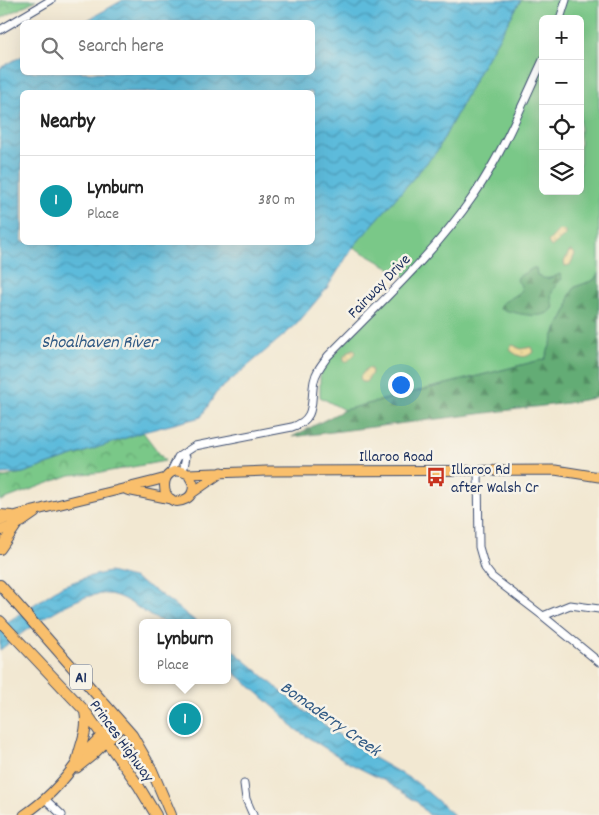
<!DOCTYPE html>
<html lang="en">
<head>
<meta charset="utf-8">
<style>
	:root { --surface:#fff; --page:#f2f2f2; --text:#222; --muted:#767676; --line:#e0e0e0; --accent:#c8321e }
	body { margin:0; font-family:Dekko,sans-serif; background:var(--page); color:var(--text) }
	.controls { position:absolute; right:15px; top:15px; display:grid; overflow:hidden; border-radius:8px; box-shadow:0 5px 20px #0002 }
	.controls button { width:45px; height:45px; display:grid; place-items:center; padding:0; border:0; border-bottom:1px solid var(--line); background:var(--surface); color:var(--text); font:25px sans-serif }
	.you { position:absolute; left:400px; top:384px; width:18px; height:18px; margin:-12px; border:4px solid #fff; border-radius:50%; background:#1a73e8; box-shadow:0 0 0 8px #1a73e833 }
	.badge { display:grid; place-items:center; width:32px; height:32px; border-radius:50%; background:var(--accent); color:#fff; font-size:16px; font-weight:700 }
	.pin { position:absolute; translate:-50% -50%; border:2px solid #fff; box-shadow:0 1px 5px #0006 }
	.popup { position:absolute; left:139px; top:619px; width:92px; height:65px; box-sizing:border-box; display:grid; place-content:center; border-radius:8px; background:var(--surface); filter:drop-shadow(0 1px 4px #0005); font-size:16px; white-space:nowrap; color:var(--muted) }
	.popup b { font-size:19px; color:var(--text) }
	.popup::after { content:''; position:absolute; left:50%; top:100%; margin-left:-10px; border:10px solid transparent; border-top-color:var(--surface) }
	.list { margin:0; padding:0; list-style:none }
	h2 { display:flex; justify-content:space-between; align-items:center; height:65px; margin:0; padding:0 20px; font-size:21px }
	h2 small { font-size:16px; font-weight:400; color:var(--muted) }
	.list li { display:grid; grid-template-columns:32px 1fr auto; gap:15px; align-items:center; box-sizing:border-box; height:90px; padding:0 20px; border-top:1px solid var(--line) }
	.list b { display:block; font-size:19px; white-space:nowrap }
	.list p { margin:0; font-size:16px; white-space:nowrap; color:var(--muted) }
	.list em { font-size:16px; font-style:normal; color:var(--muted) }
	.icon { flex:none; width:28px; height:28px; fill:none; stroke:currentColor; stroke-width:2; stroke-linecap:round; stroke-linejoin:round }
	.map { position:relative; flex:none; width:599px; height:815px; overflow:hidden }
	.search { position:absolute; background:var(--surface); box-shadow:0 5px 20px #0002; left:20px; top:20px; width:295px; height:55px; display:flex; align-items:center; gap:12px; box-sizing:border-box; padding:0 18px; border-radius:8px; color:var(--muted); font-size:19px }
	.panel { position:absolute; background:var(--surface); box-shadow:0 5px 20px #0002; left:20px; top:90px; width:295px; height:155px; border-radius:8px }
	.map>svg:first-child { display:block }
	.grass { fill:#7ac888; stroke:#4a7c73; fill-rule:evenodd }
	.forest { fill:url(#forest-firs); stroke:#3f6e69 }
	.sand { fill:url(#sand-dots); stroke:#84847e }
	.park { fill:url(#park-crowns); stroke:#4a7c73 }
	.water { fill:url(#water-waves); stroke:#3c759c; fill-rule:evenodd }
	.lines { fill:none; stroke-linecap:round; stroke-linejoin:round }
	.minor-casing { stroke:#3b4b6f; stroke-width:9 }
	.major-casing { stroke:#3b4b6f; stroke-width:11 }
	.highway-casing { stroke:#3b4b6f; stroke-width:12 }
	.minor { stroke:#fff; stroke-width:7 }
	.major { stroke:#f9bf6c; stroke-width:9 }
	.highway { stroke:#f9bf6c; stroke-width:10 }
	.labels { text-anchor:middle; stroke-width:5; stroke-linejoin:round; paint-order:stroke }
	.shield { fill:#f7f3e8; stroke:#5d6a87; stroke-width:1 }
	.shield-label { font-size:15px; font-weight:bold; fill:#1b2f5e }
	.street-label { font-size:16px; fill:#1b2f5e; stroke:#f7f3e8 }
	.poi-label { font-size:16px; fill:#1b2f5e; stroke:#f7f3e8; text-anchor:start }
	.water-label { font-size:18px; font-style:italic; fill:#2f5984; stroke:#f7f3e8 }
</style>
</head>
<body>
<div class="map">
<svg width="599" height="815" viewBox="0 0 599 815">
	<defs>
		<pattern id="forest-firs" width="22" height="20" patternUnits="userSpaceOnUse" patternTransform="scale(1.25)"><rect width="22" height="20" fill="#63ac74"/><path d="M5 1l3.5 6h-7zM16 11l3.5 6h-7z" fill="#518c62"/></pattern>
		<pattern id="sand-dots" width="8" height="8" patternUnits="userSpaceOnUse" patternTransform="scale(1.25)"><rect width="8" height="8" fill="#eeda9e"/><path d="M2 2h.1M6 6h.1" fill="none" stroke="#ccbb8a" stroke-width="1.8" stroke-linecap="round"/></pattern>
		<pattern id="park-crowns" width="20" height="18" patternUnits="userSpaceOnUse" patternTransform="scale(1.25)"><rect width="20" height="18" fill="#7ac888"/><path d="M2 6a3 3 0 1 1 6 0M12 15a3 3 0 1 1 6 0" fill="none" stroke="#63a372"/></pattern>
		<pattern id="water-waves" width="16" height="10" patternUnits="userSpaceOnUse" patternTransform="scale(1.25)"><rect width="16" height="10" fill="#5dbbdb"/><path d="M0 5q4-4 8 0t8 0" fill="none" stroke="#4c98b5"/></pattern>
	</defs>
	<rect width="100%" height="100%" fill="#f7f3e8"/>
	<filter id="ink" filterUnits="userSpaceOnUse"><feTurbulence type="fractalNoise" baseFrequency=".02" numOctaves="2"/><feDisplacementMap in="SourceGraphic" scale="10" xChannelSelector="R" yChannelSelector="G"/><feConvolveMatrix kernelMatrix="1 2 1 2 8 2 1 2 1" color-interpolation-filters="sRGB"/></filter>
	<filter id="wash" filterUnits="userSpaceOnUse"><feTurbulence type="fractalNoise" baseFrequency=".0096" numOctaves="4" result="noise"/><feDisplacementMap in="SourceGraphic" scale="20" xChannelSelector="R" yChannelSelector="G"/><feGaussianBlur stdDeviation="1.12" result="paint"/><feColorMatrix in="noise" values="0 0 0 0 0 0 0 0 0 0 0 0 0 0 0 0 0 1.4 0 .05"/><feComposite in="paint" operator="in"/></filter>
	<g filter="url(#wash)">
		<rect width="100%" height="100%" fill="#f2e8d2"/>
		<path class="grass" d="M 521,0 L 599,0 L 599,272 L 594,280 L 575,287 L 569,297 L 568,307 L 556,330 L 545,359 L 344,410 L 320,397 L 320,375 L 330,358 L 408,278 L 353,247 L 437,151 L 481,68 ZM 543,19 L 580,19 L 580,191 L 543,191 Z"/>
		<path class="forest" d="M 533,268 L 536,268 L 537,275 C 546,281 551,278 560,274 L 562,279 C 553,287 548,295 554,307 C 545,323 514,312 500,309 L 500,305 C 507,299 516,297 522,290 L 520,284 L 517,281 L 518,277 Z
			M 599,272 L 599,397 L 567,403 L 292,437 L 344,410 L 545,359 L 556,330 L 568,307 L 569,297 L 575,287 L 594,280 Z"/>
		<path class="sand" d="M 559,230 L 565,231 L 565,236 L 551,247 L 548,242 Z
			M 572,251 L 575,254 L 570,265 L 565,266 L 564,262 L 569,252 Z
			M 513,345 L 521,349 L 531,347 L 533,352 C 525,360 518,356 511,351 L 510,347 Z
			M 354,349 L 356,353 L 348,361 L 344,361 L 344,356 L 351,350 Z
			M 367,368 L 371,369 L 372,373 L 366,382 L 362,382 L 360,377 Z"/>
		<path class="park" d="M 0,0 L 36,0 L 0,19 Z
			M 143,432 L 165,461 L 105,472 L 70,475 L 0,501 L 0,478 L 23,473 Z"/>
		<path class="water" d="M 123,0 L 521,0 L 481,68 L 437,151 L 353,247 L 327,288 L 297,324 L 216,393 L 201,417 L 143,432 L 23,473 L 0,474 L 0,68 L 22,56 L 22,72 L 312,72 L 312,22 L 84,22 ZM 22,92 L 312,92 L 312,242 L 22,242 Z
			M 109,572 L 133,578 L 156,591 L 198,623 C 188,623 173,625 164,622 C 147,617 134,602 117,596 C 84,583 25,631 0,650 L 0,627 L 62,586 L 87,577 Z
			M 228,646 L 304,711 L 372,757 L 416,782 L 454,815 L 429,815 L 417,802 L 385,781 L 349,763 L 295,729 L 282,714 L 228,667 Z"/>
	</g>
	<g filter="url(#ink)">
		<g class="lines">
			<defs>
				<path id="minor" d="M 560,19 L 566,0
					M 0,30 L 51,0
					M 183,454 L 186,457 L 183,472
					M 478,470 L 479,547 L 485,568 L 492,577 L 543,616 L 599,662
					M 169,475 L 178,457 L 195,446 L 292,427 C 317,419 310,402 314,381 C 316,371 322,364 328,356 C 378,305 433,255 474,195 C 502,154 522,105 543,60
					M 543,616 L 570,605 L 599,609
					M 244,784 L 246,799 L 253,815
					M 45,799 L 62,815"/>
				<path id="major" d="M 188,474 L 193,483 C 194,489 192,496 186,499 C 158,513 156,458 188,474 L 266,471 L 555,470 L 599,477
					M 127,490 L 171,499
					M 192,493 L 222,472
					M 0,521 C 14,515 27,513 41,509 C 83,498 125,489 166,478
					M 0,531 L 22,522 L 35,513
					M 77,768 L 92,756 L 123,725
					M 24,815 C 45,801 63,782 77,762 C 89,746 105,733 118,719"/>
				<path id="highway" d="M 0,515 L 12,516
					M 0,549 L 17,524
					M 0,585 L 132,735 L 151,768 L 171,815
					M 0,621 L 84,710 L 138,785 L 156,815
					M 77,762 C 80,745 89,730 85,712"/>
			</defs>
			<use href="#minor" class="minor-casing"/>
			<use href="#major" class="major-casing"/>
			<use href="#highway" class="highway-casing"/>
			<use href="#minor" class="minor"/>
			<use href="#major" class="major"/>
			<use href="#highway" class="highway"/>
		</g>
	</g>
	<defs>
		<symbol id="bus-bare" viewBox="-9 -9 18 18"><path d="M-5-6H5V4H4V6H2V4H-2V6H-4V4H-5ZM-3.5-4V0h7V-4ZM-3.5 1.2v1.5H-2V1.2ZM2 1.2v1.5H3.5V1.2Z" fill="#c8321e" stroke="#f7f3e8" stroke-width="2.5" paint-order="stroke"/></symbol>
	</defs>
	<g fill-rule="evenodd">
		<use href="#bus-bare" x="422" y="463" width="28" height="28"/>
	</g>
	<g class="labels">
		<rect class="shield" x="70" y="664.5" width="22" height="25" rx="4"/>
		<g class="shield-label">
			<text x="81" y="682">A1</text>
		</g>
		<g class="street-label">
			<text transform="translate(378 285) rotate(-46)" y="6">Fairway Drive</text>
			<text x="396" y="461">Illaroo Road</text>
			<text transform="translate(123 740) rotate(54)" y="6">Princes Highway</text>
		</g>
		<g class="poi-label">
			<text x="451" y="474">Illaroo Rd<tspan x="451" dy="18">after Walsh Cr</tspan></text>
		</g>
		<g class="water-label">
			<text x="99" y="347">Shoalhaven River</text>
			<text transform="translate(331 718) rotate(35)" y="6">Bomaderry Creek</text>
		</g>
	</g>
</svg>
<div class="controls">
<button>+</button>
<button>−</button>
<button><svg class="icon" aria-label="locate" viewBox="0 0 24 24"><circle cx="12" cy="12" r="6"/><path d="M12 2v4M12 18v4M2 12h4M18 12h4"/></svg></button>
<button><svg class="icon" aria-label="layers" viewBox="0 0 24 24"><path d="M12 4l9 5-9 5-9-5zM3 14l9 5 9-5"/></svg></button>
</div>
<div class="you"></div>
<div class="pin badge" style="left:185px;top:719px;background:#0f9aa8">1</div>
<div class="popup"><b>Lynburn</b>Place</div>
<div class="search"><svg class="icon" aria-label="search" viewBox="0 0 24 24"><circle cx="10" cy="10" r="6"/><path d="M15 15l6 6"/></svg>Search here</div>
<section class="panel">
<h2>Nearby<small></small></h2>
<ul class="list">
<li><span class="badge" style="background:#0f9aa8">1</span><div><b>Lynburn</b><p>Place</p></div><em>380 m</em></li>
</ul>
</section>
</div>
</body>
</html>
